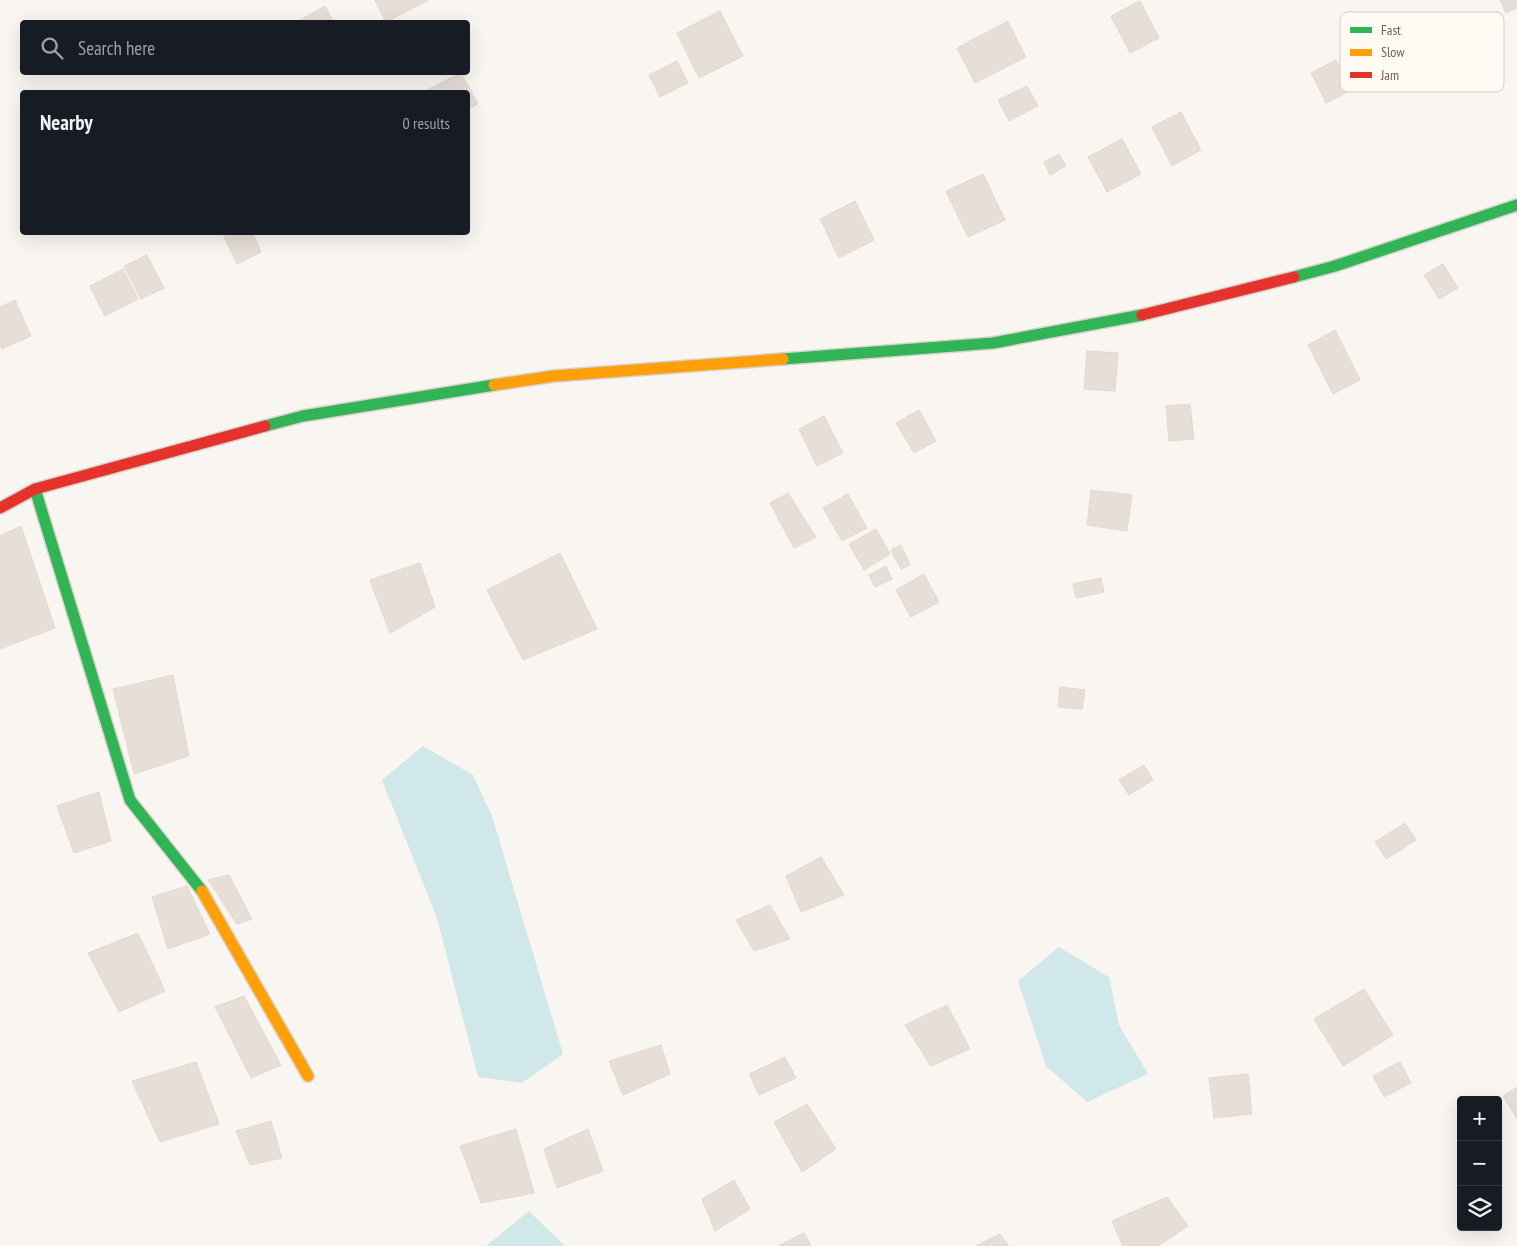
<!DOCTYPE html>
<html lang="en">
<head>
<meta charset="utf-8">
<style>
	:root { --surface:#171b24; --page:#20242c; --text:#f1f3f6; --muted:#9ea1a6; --line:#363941 }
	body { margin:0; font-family:"PT Sans Narrow",sans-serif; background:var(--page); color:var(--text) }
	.controls { position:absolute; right:15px; bottom:15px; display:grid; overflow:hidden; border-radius:5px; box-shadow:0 5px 20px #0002 }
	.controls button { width:45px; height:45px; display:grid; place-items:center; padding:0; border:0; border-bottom:1px solid var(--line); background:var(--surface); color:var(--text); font:25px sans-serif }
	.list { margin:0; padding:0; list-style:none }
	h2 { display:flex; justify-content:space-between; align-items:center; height:65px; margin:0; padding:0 20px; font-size:21px }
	h2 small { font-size:16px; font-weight:400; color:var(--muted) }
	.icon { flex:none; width:28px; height:28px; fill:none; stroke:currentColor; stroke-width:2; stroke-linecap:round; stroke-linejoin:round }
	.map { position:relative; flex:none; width:1517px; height:1246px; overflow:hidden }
	.search { position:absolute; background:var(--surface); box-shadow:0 5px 20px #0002; left:20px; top:20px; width:450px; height:55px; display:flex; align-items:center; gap:12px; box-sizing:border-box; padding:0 18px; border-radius:5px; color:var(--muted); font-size:19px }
	.panel { position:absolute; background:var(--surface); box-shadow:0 5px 20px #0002; left:20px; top:90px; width:450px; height:145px; border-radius:5px }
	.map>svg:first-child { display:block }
	.water { fill:#d0e8ea }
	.building { fill:#e6ded7; stroke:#e2d8d2 }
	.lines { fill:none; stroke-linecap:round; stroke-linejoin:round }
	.fast-casing { stroke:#d9d2cb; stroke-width:14 }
	.slow-casing { stroke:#d9d2cb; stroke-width:14 }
	.jam-casing { stroke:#d9d2cb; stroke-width:14 }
	.fast { stroke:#30b455; stroke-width:11 }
	.slow { stroke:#ff9f0a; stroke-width:11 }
	.jam { stroke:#e5322d; stroke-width:11 }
	.key { fill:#fffaf3; stroke:#d7cbc1; stroke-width:1 }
	.key-label { font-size:14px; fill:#7a5c4d }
</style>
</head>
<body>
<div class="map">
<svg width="1517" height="1246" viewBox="0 0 1517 1246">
	<rect width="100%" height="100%" fill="#f9f5f0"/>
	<path class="water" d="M 423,746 L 473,775 L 492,816 L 563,1054 L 522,1083 L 478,1077 L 437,918 L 382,780 Z
		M 1059,947 L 1109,977 L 1119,1025 L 1148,1074 L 1087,1102 L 1046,1066 L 1018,981 Z
		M 529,1211 L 565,1246 L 488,1246 L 487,1245 Z"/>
	<path class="building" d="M 375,0 L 429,0 L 386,22 Z
		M 1500,0 L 1517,0 L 1517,8 L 1506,13 Z
		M 1140,1 L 1159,38 L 1130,53 L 1111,16 Z
		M 325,6 L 334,22 L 297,22 Z
		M 720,11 L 743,56 L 699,78 L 677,33 Z
		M 1008,21 L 1026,57 L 975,83 L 957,48 Z
		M 1336,60 L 1351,90 L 1326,103 L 1311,73 Z
		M 677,61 L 688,83 L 660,97 L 649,75 Z
		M 461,73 L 478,104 L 468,109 L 468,92 L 423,92 Z
		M 1027,86 L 1038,106 L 1009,121 L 998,100 Z
		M 1181,112 L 1201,150 L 1172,166 L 1152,127 Z
		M 1122,139 L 1141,174 L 1107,192 L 1088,157 Z
		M 1059,154 L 1066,166 L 1050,175 L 1044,162 Z
		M 983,174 L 1005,220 L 968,237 L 946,191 Z
		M 855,201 L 874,240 L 839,258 L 820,219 Z
		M 222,232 L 252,232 L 261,252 L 237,264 Z
		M 147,255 L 164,288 L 141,299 L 124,266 Z
		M 1443,264 L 1458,288 L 1439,299 L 1424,275 Z
		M 123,269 L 138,299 L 105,316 L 90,286 Z
		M 15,300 L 31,336 L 2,349 L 0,344 L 0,307 Z
		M 1335,330 L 1360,380 L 1333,394 L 1308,345 Z
		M 1087,351 L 1118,353 L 1115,391 L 1084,389 Z
		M 1190,404 L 1194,439 L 1169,441 L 1166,406 Z
		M 919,410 L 936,441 L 914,453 L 896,423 Z
		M 824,416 L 843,453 L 817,466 L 799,429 Z
		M 1091,490 L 1132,495 L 1127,531 L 1087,525 Z
		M 788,493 L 816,537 L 794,548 L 770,503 Z
		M 848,494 L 867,528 L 842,541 L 823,508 Z
		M 21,526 L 55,628 L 0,649 L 0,536 Z
		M 876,529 L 890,554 L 864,570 L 849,544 Z
		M 901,545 L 910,565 L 901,569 L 891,550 Z
		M 560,553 L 597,629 L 523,660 L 487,590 Z
		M 420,563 L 435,607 L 390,633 L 370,580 Z
		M 886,566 L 892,579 L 875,587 L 869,575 Z
		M 924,574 L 939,602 L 911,617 L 896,590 Z
		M 1101,578 L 1104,592 L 1076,598 L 1073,584 Z
		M 173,675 L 189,756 L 134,774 L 113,689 Z
		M 1060,687 L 1085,690 L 1082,709 L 1058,707 Z
		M 1144,765 L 1153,780 L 1129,795 L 1119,780 Z
		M 99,792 L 111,841 L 74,853 L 57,806 Z
		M 1405,823 L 1416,840 L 1386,859 L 1375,842 Z
		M 821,857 L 844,895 L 801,912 L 786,876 Z
		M 229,875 L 252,919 L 237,924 L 208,880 Z
		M 187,886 L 210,934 L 168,949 L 152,897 Z
		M 770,905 L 790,939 L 754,951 L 736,920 Z
		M 138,933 L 165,991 L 119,1012 L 88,953 Z
		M 1364,989 L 1393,1035 L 1343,1066 L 1314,1019 Z
		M 244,996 L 281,1065 L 251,1078 L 215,1007 Z
		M 947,1005 L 970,1049 L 931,1066 L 905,1025 Z
		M 661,1045 L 670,1074 L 623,1095 L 609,1061 Z
		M 785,1057 L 796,1078 L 759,1095 L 749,1074 Z
		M 196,1062 L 219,1124 L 160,1142 L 132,1081 Z
		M 1400,1062 L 1411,1083 L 1384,1097 L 1373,1076 Z
		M 1248,1074 L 1252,1114 L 1214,1118 L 1209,1078 Z
		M 1517,1087 L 1517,1119 L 1503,1096 Z
		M 807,1104 L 836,1149 L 802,1172 L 774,1122 Z
		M 271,1121 L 282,1158 L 250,1165 L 236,1131 Z
		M 516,1129 L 534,1193 L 481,1203 L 460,1146 Z
		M 588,1129 L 603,1171 L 557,1188 L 544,1149 Z
		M 734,1180 L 750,1209 L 715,1231 L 702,1199 Z
		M 1167,1197 L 1188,1226 L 1158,1246 L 1123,1246 L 1112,1221 Z
		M 804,1233 L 811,1246 L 778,1246 Z
		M 1000,1234 L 1009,1246 L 976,1246 Z"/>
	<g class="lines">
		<defs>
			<path id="fast" d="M 1294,277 L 1335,266 L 1517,205
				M 783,359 L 993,343 L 1142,315
				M 265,426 L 303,416 L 494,385
				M 35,489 L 130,800 L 202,891"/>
			<path id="slow" d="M 494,385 L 554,376 L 783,359
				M 202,891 L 308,1076"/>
			<path id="jam" d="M 1142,315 L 1294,277
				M 0,508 L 35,489 L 265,426"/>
		</defs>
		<use href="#fast" class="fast-casing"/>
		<use href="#slow" class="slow-casing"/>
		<use href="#jam" class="jam-casing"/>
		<use href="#fast" class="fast"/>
		<use href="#slow" class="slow"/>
		<use href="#jam" class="jam"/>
	</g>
	<rect x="1340" y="12" width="164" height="80" rx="8" class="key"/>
	<rect x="1350" y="27" width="22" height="6" fill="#30b455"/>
	<rect x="1350" y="49" width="22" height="7" fill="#ff9f0a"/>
	<rect x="1350" y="72" width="22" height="6" fill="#e5322d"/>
	<g class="key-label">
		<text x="1381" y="35">Fast</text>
		<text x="1381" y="57">Slow</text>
		<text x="1381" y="80">Jam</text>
	</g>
</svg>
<div class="controls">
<button>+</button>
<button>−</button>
<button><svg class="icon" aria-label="layers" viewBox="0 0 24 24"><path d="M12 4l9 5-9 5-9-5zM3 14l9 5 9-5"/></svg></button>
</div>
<div class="search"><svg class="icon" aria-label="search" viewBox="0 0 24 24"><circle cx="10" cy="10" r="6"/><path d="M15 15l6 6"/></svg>Search here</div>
<section class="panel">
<h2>Nearby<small>0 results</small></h2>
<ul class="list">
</ul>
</section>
</div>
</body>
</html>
